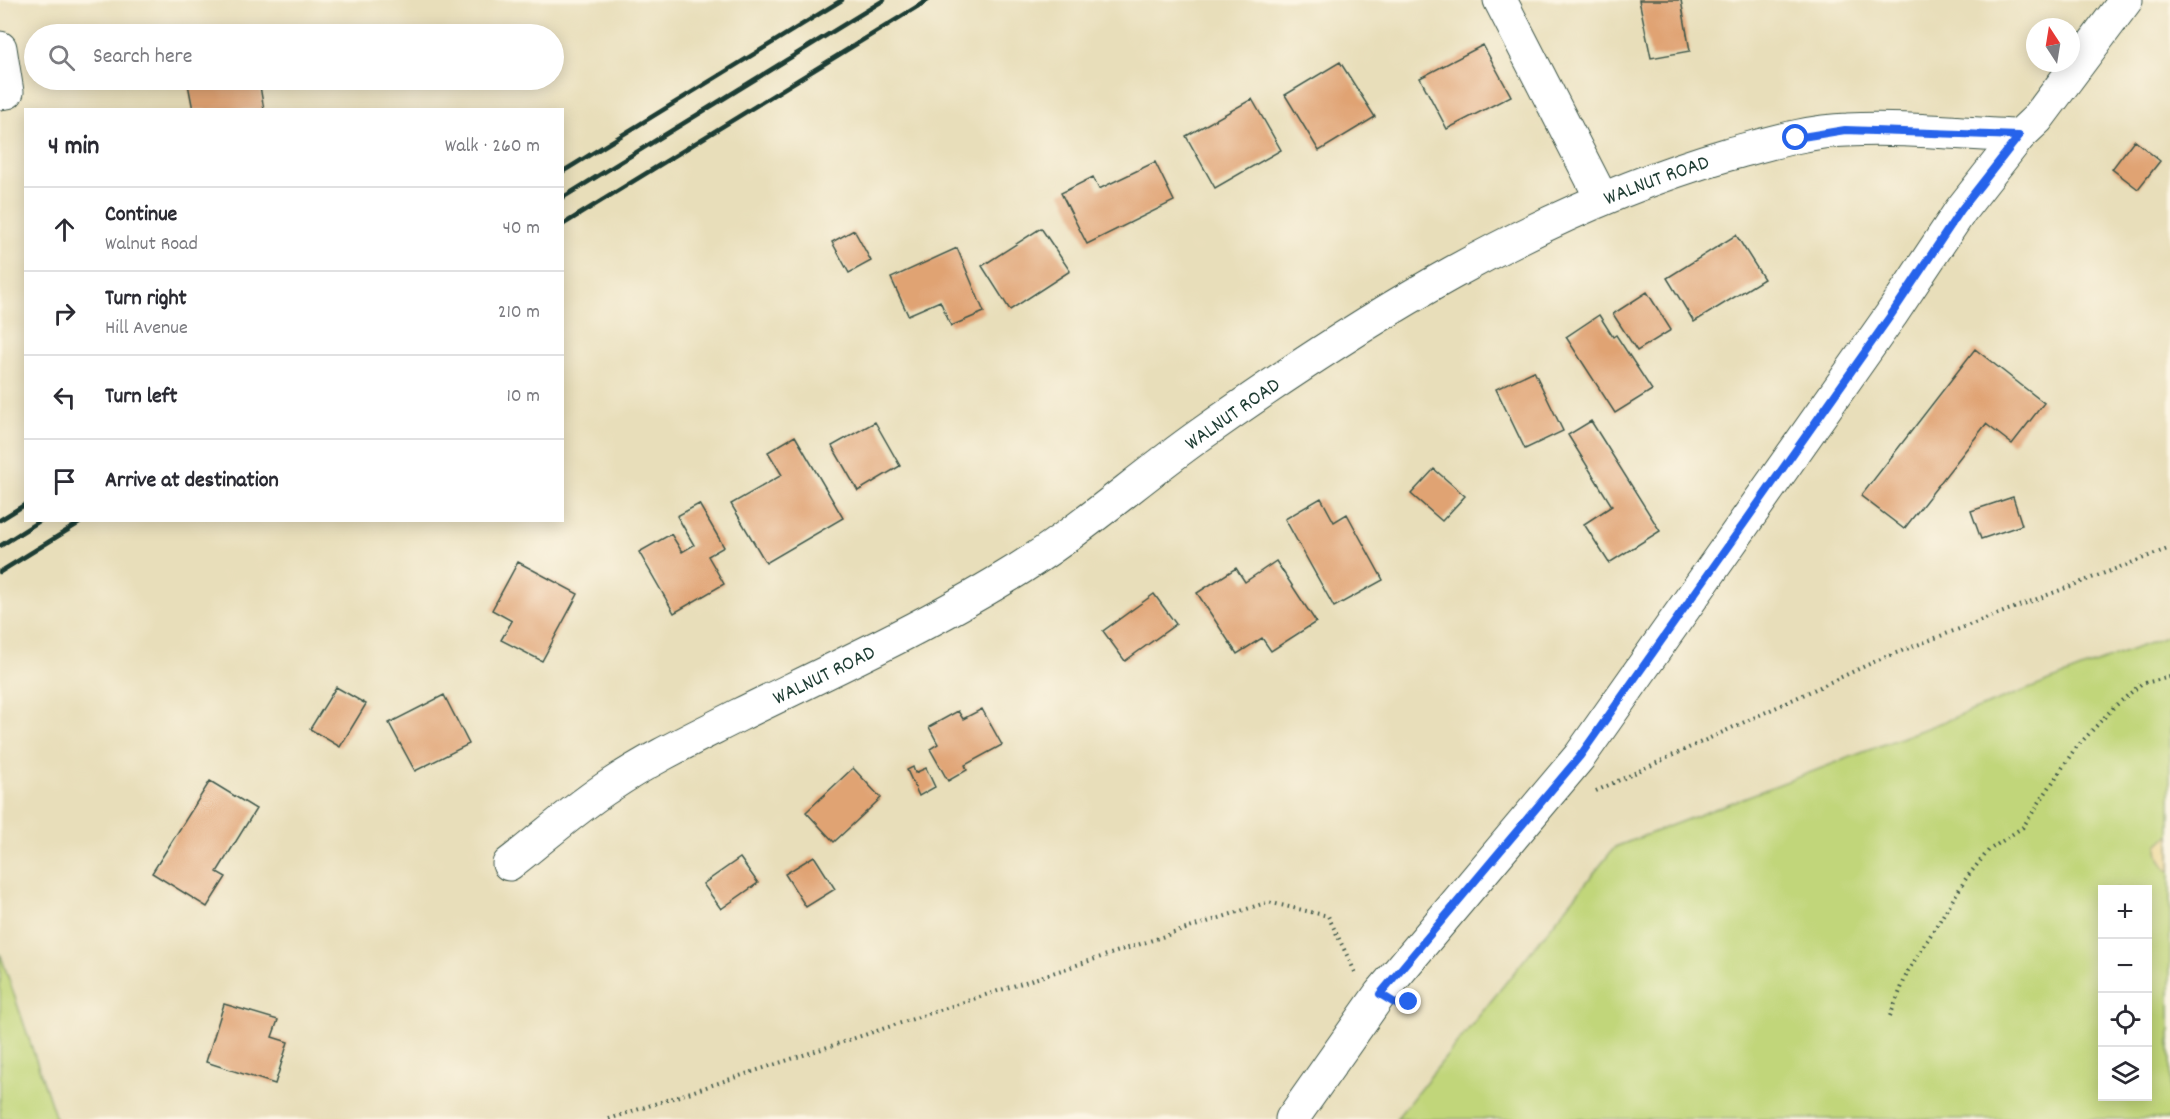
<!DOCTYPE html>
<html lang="en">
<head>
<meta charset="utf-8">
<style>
	:root { --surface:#fff; --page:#f7f7f7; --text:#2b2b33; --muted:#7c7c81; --line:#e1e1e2 }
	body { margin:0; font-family:Dekko,sans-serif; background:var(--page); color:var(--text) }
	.controls { position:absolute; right:18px; bottom:18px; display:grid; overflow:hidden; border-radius:0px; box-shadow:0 3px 15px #0003 }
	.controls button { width:54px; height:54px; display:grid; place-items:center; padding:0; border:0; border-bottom:2px solid var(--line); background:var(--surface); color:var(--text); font:30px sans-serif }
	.compass { position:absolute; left:2026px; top:18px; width:54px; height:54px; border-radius:50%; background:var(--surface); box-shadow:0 3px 15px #0003; rotate:348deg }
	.stop { position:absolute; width:18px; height:18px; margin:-14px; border:4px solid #2563eb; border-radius:50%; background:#fff }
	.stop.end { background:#2563eb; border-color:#fff; box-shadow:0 2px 6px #0008 }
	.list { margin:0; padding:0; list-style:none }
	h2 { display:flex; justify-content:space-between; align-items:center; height:78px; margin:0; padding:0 24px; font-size:26px }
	h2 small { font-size:20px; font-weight:400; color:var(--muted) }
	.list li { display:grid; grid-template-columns:39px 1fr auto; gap:18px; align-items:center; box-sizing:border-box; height:84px; padding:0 24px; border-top:2px solid var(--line) }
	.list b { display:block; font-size:22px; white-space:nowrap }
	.list p { margin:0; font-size:20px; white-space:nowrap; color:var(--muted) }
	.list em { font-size:20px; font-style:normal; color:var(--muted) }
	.icon { flex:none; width:33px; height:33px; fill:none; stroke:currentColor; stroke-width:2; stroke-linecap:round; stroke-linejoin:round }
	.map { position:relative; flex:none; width:2170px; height:1119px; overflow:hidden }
	.search { position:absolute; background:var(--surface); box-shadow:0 3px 15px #0003; left:24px; top:24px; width:540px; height:66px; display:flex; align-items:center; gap:15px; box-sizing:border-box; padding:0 21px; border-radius:33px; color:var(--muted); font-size:22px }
	.panel { position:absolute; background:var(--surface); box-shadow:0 3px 15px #0003; left:24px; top:108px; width:540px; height:414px; border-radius:0px }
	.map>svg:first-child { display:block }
	.green { fill:#c1d67a; stroke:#708a57; stroke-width:1.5; fill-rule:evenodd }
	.sand { fill:#eeda9e; stroke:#868c69; stroke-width:1.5 }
	.building { fill:#e0a373 }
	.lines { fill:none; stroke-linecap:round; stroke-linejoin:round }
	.minor-casing { stroke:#3d5548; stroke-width:35 }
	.path { stroke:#3d5548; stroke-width:4; stroke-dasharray:1.5 4.5; stroke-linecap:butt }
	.minor { stroke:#fff; stroke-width:33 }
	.rail { stroke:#1f3d34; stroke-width:4.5 }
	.route { stroke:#2563eb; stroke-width:8 }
	.labels { text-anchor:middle; stroke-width:5; stroke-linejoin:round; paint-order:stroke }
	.street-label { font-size:21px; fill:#1f3d34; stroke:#fcf5e5 }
</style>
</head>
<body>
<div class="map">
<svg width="2170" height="1119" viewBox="0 0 2170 1119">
	<rect width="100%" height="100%" fill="#fcf5e5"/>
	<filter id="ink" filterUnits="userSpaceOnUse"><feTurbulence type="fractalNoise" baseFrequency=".0167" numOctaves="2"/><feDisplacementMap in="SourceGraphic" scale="12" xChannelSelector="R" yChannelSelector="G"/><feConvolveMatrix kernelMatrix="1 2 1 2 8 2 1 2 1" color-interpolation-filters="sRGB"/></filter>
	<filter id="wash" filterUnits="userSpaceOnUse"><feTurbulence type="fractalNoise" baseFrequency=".008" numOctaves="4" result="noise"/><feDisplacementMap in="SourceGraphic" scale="24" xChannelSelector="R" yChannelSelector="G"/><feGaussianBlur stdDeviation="1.35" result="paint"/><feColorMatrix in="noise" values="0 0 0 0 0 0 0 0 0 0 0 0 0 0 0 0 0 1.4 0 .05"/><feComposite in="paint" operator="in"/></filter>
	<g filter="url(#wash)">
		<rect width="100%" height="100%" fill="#e8deba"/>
		<path class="green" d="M 2170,635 L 2170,1119 L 1396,1119 L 1615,847 ZM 2102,890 L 2148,890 L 2148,1096 L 2102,1096 Z
			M 0,953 L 56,1119 L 0,1119 Z"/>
		<path class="sand" d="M 2170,834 L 2170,871 C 2161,865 2158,856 2158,845 Z"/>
		<g id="blocks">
			<path class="building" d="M 1639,0 L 1681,0 L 1690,51 L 1651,58 Z
				M 250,30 L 251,34 L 233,34 L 233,33 Z
				M 1483,45 L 1511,96 L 1447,129 L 1420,78 Z
				M 1340,62 L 1375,117 L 1319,151 L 1285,95 Z
				M 199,80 L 259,80 L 264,110 L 193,110 L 188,84 Z
				M 1252,99 L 1281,150 L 1215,188 L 1186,136 Z
				M 2134,140 L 2160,161 L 2138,189 L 2112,169 Z
				M 1155,162 L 1174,201 L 1087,244 L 1061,193 L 1093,177 L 1099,189 Z
				M 1041,228 L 1070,271 L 1010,310 L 982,266 Z
				M 854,230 L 871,261 L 849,273 L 832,242 Z
				M 1736,235 L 1764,279 L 1694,322 L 1667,278 Z
				M 957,248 L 984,312 L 951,326 L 940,301 L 908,315 L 891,278 Z
				M 1647,292 L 1671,330 L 1637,351 L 1613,314 Z
				M 1599,315 L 1613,337 L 1616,335 L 1652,390 L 1615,413 L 1566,337 Z
				M 1975,349 L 2044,403 L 2012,444 L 1986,424 L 1904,529 L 1861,496 Z
				M 1534,371 L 1563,431 L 1525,449 L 1496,389 Z
				M 1591,421 L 1660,531 L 1609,563 L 1584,524 L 1612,506 L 1568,435 Z
				M 875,422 L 900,466 L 858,491 L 832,446 Z
				M 795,436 L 843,518 L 766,563 L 731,504 L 782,475 L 768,452 Z
				M 1434,469 L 1465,496 L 1442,521 L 1411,494 Z
				M 2013,497 L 2022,525 L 1981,539 L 1971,511 Z
				M 1321,498 L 1334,522 L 1347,514 L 1383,580 L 1334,607 L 1285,519 Z
				M 699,504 L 724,547 L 708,556 L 724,584 L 674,613 L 639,552 L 671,534 L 682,552 L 694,545 L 677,516 Z
				M 1276,561 L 1316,622 L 1271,651 L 1262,638 L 1237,654 L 1197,593 L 1236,568 L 1245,582 Z
				M 518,562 L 578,594 L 542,661 L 501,640 L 512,621 L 492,610 Z
				M 1154,594 L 1176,624 L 1125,661 L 1103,631 Z
				M 336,687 L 366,704 L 340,747 L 310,729 Z
				M 444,695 L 469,744 L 415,771 L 389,723 Z
				M 982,709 L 1002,745 L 965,765 L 967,770 L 948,781 L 930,749 L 938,744 L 929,727 L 958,711 L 963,719 Z
				M 913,767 L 915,773 L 926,768 L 935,787 L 919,796 L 907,770 Z
				M 853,768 L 881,798 L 834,842 L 806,812 Z
				M 210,781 L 256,809 L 217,872 L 226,877 L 207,907 L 152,873 Z
				M 814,856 L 835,889 L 806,907 L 785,874 Z
				M 740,858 L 758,883 L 721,909 L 703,884 Z
				M 224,1004 L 278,1020 L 272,1037 L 288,1042 L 275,1084 L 206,1062 Z"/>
		</g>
	</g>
	<g filter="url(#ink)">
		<use href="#blocks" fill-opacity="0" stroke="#3d5548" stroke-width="1.5"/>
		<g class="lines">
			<defs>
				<g id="minor">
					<path d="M 1500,0 L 1602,199"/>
					<path d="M 0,48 L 7,92 L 0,93"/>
					<path id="s1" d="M 509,864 C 543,838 575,808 611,785 C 651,758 696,737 739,715 C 829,671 921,629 1006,577 C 1075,536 1135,481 1200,435 C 1362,320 1537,210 1729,154 C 1767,144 1808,131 1847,130 C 1904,127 1962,134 2019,136"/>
					<path d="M 1292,1119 L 1380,994 L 1580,756 L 1891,315 L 1961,210 L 2019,136 L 2037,119 L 2126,0"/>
				</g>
			</defs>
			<use href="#minor" class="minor-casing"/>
			<path class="path" d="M 1596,791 L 1878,660 L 2170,548
				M 1890,1016 L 1908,971 L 1967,877 L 1989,850 L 2023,827 L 2074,750 L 2113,708 L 2141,684 L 2170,677
				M 609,1119 L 1268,902 L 1328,916 L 1356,974"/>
			<use href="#minor" class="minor"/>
			<path class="rail" d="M 562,172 L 842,0
				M 562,198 L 884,0
				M 562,225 L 928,0
				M 0,520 L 26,504
				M 0,546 L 41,520
				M 0,572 L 84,520"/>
		</g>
	</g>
	<g class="lines" filter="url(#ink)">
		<path class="route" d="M 1409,1002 L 1398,1005 L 1380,994 L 1580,756 L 1891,315 L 1961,210 L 2019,136 L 1845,130 L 1796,138"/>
	</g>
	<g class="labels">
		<g class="street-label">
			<text dy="7" stroke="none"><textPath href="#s1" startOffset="1341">WALNUT ROAD</textPath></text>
			<text dy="7" stroke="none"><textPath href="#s1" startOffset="855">WALNUT ROAD</textPath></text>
			<text dy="7" stroke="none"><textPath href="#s1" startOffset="369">WALNUT ROAD</textPath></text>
		</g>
	</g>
</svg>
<div class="controls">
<button>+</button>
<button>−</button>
<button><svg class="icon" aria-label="locate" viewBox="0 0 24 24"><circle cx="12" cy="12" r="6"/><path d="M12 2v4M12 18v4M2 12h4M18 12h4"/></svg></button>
<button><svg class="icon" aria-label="layers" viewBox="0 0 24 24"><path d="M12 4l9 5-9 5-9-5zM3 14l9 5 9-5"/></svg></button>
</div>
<svg class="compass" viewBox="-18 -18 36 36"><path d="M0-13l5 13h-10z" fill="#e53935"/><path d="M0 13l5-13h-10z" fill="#7c7c81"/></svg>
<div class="stop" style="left:1796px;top:138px"></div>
<div class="stop end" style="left:1409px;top:1002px"></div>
<div class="search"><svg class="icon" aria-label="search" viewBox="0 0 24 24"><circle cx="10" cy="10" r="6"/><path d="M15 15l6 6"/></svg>Search here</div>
<section class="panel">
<h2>4 min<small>Walk · 260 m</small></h2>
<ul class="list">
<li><svg class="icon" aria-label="ahead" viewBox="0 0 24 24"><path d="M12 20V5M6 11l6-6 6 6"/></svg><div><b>Continue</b><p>Walnut Road</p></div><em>40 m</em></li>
<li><svg class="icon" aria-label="right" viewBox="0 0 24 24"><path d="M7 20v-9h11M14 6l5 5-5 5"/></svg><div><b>Turn right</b><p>Hill Avenue</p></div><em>210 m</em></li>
<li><svg class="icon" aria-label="left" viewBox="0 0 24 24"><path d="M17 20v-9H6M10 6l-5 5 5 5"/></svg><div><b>Turn left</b></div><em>10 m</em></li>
<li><svg class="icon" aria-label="arrive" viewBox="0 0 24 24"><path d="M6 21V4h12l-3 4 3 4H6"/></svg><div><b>Arrive at destination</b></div></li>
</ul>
</section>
</div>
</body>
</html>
